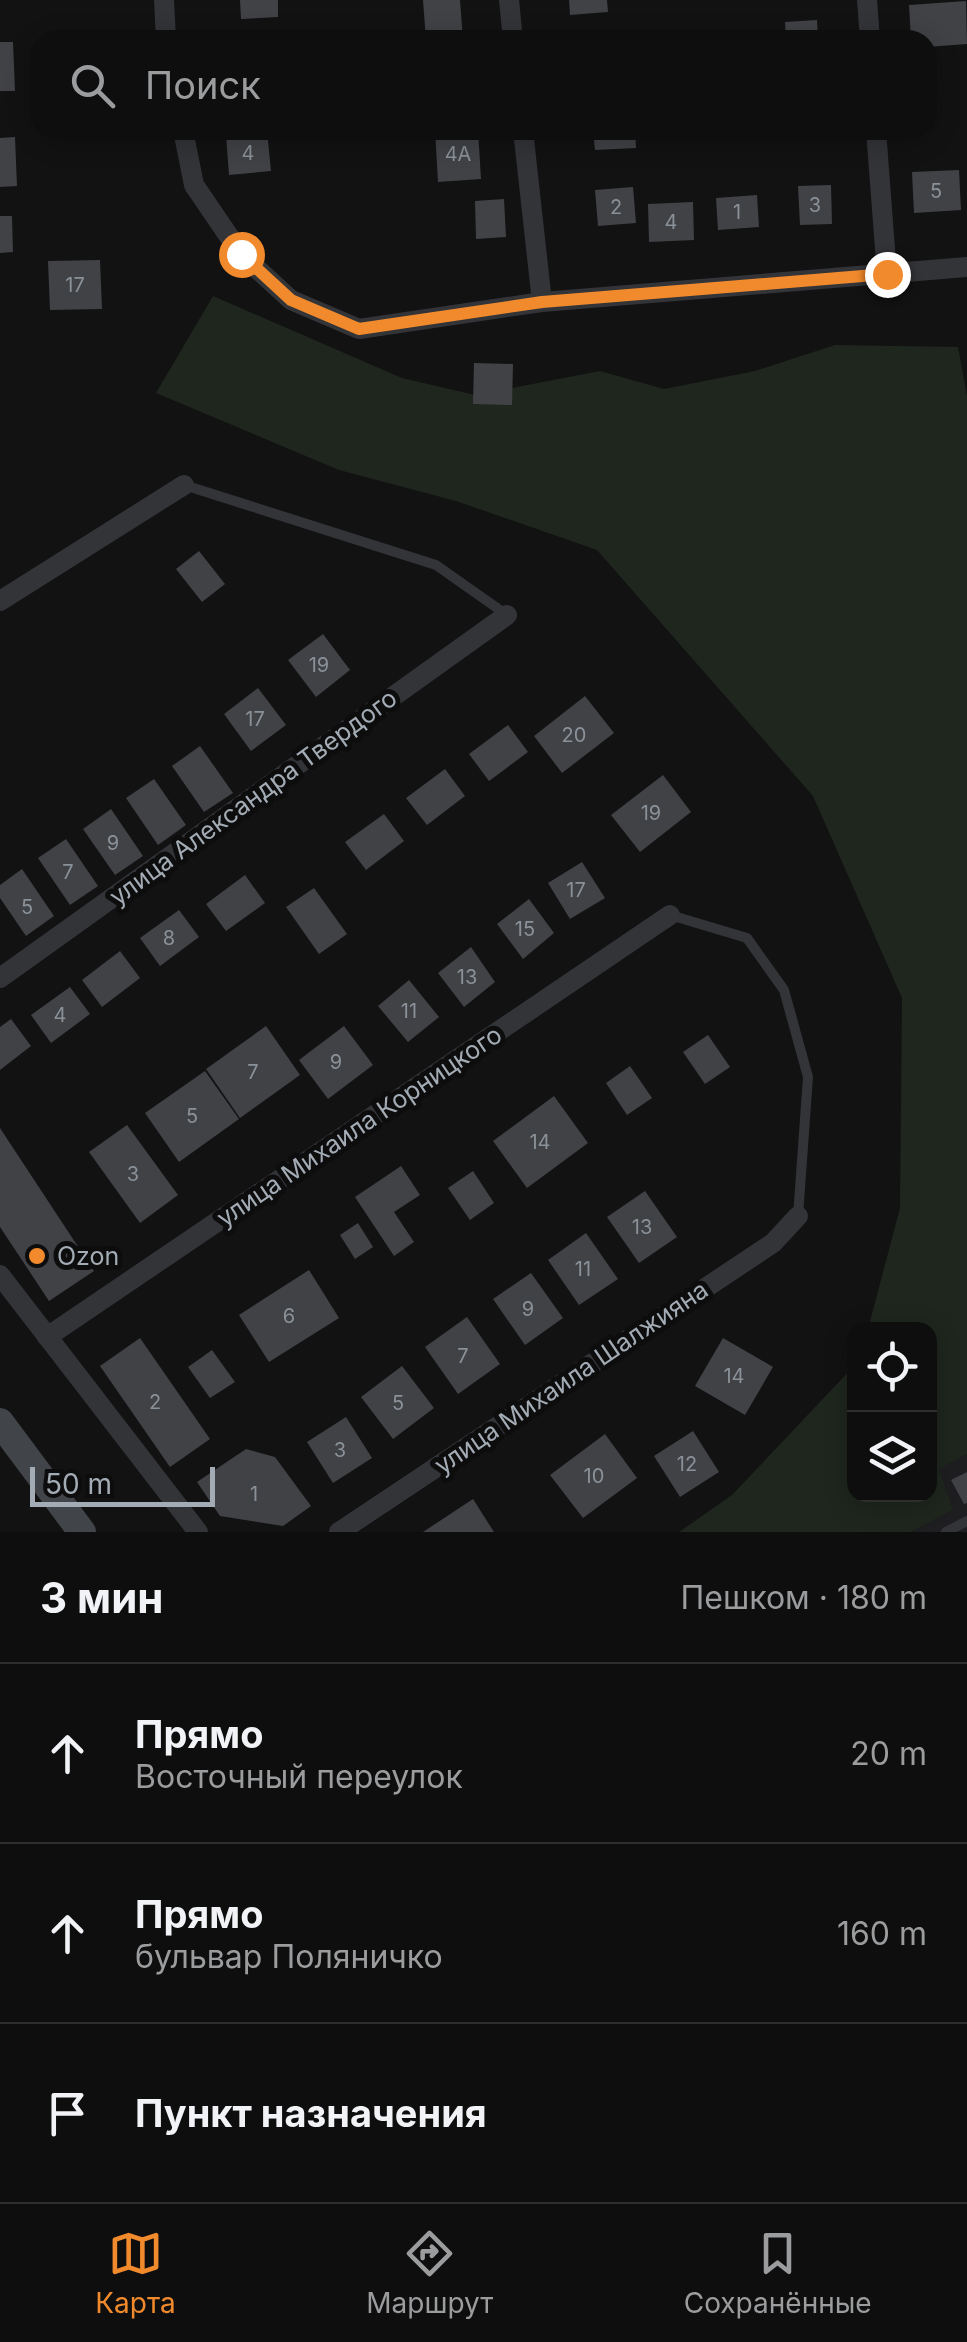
<!DOCTYPE html>
<html lang="ru">
<head>
<meta charset="utf-8">
<style>
	:root { --surface:#0e0e0e; --page:#171717; --text:#f1f3f6; --muted:#9b9c9e; --line:#2e2e2e; --accent:#f18a2c }
	body { margin:0; font-family:Inter,sans-serif; background:var(--page); color:var(--text) }
	.controls { position:absolute; right:30px; bottom:30px; display:grid; overflow:hidden; border-radius:20px; box-shadow:0 5px 25px #0003 }
	.controls button { width:90px; height:90px; display:grid; place-items:center; padding:0; border:0; border-bottom:2px solid var(--line); background:var(--surface); color:var(--text); font:50px sans-serif }
	.scale { position:absolute; left:30px; bottom:25px; width:185px; box-sizing:border-box; padding-left:10px; border:5px solid #a3abb4; border-top:0; font-size:28px; line-height:35px; white-space:nowrap; color:#a3abb4; -webkit-text-stroke:8px #0d0d0e; paint-order:stroke }
	.stop { position:absolute; width:30px; height:30px; margin:-22px; border:8px solid #f18a2c; border-radius:50%; background:#fff }
	.stop.end { background:#f18a2c; border-color:#fff; box-shadow:0 2px 10px #0008 }
	.list { margin:0; padding:0; list-style:none }
	h2 { display:flex; justify-content:space-between; align-items:center; height:130px; margin:0; padding:0 40px; font-size:42px }
	h2 small { font-size:32px; font-weight:400; color:var(--muted) }
	.list li { display:grid; grid-template-columns:65px 1fr auto; gap:30px; align-items:center; box-sizing:border-box; height:180px; padding:0 40px; border-top:2px solid var(--line) }
	.list b { display:block; font-size:38px; white-space:nowrap }
	.list p { margin:0; font-size:32px; white-space:nowrap; color:var(--muted) }
	.list em { font-size:32px; font-style:normal; color:var(--muted) }
	.icon { flex:none; width:55px; height:55px; fill:none; stroke:currentColor; stroke-width:2; stroke-linecap:round; stroke-linejoin:round }
	.map { position:relative; flex:none; width:967px; height:1532px; overflow:hidden }
	.search { position:absolute; background:var(--surface); box-shadow:0 5px 25px #0003; left:30px; right:30px; top:30px; height:110px; display:flex; align-items:center; gap:25px; box-sizing:border-box; padding:0 35px; border-radius:30px; color:var(--muted); font-size:38px }
	.sheet { height:670px; background:var(--surface) }
	nav { display:flex; justify-content:space-around; align-items:center; box-sizing:border-box; height:140px; border-top:2px solid var(--line); background:var(--surface); font-size:28px; color:var(--muted) }
	nav a { display:grid; justify-items:center; gap:5px }
	nav .on { color:var(--accent) }
	.map>svg:first-child { display:block }
	.built { fill:#1e1e20 }
	.green { fill:#1e261e }
	.building { fill:#404246 }
	.lines { fill:none; stroke-linecap:round; stroke-linejoin:round }
	.lane { stroke:#333438; stroke-width:10 }
	.street { stroke:#333438; stroke-width:20 }
	.secondary { stroke:#414448; stroke-width:28 }
	.route { stroke:#f18a2c; stroke-width:12 }
	.poi-dot { fill:#f18a2c; stroke:#0d0d0e; stroke-width:4 }
	.labels { text-anchor:middle; stroke-width:10; stroke-linejoin:round; paint-order:stroke }
	.number-label { font-size:20px; fill:#8a9198 }
	.street-label { font-size:25px; fill:#a3abb4; stroke:#0d0d0e }
	.poi-label { font-size:25px; fill:#a3abb4; stroke:#0d0d0e; text-anchor:start }
</style>
</head>
<body>
<div class="map">
<svg width="967" height="1532" viewBox="0 0 967 1532">
	<rect width="100%" height="100%" fill="#121213"/>
	<path class="built" d="M 967,1454 L 967,1532 L 911,1532 L 952,1510 L 938,1469 Z"/>
	<path class="green" d="M 213,296 L 402,378 L 475,395 L 600,371 L 664,389 L 755,371 L 835,345 L 958,347 L 967,396 L 967,1454 L 939,1469 L 953,1510 L 911,1532 L 679,1532 L 732,1495 L 854,1366 L 854,1494 L 930,1494 L 930,1330 L 868,1329 L 900,1208 L 902,998 L 813,796 L 597,550 L 456,501 L 339,470 L 156,393 Z"/>
	<path class="building" d="M 240,0 L 278,0 L 278,17 L 241,19 Z
		M 423,0 L 460,0 L 463,40 L 426,40 Z
		M 569,0 L 607,0 L 608,12 L 570,15 Z
		M 966,1 L 967,44 L 927,47 L 927,40 L 911,40 L 909,5 Z
		M 817,20 L 818,40 L 786,40 L 785,22 Z
		M 0,42 L 13,42 L 15,91 L 0,91 Z
		M 435,130 L 478,130 L 481,179 L 438,182 Z
		M 593,130 L 635,130 L 636,148 L 595,150 Z
		M 267,131 L 271,171 L 229,175 L 226,135 Z
		M 15,137 L 17,186 L 0,187 L 0,138 Z
		M 959,170 L 961,210 L 914,213 L 912,172 Z
		M 831,185 L 832,224 L 800,225 L 798,186 Z
		M 633,187 L 636,223 L 598,226 L 595,190 Z
		M 757,195 L 759,227 L 718,230 L 716,198 Z
		M 504,199 L 506,237 L 476,239 L 475,201 Z
		M 693,202 L 694,240 L 649,242 L 648,204 Z
		M 0,216 L 12,216 L 13,252 L 0,253 Z
		M 100,260 L 102,309 L 50,310 L 48,261 Z
		M 474,363 L 513,364 L 512,405 L 473,404 Z
		M 199,551 L 225,584 L 202,602 L 176,569 Z
		M 323,634 L 350,670 L 316,697 L 288,660 Z
		M 258,688 L 286,725 L 251,751 L 224,714 Z
		M 585,696 L 614,733 L 562,773 L 534,736 Z
		M 508,725 L 528,752 L 489,781 L 469,754 Z
		M 200,746 L 233,793 L 204,812 L 172,766 Z
		M 445,769 L 465,796 L 427,825 L 406,798 Z
		M 663,775 L 691,812 L 640,852 L 611,815 Z
		M 154,779 L 186,825 L 158,845 L 126,798 Z
		M 111,809 L 143,856 L 115,875 L 83,829 Z
		M 384,814 L 404,841 L 366,870 L 345,842 Z
		M 66,839 L 98,886 L 70,905 L 38,858 Z
		M 582,862 L 605,898 L 570,919 L 548,883 Z
		M 22,869 L 54,916 L 26,936 L 0,898 L 0,885 Z
		M 245,875 L 265,903 L 226,931 L 206,904 Z
		M 314,888 L 347,934 L 319,954 L 286,907 Z
		M 529,899 L 554,933 L 523,959 L 497,924 Z
		M 179,910 L 199,937 L 160,966 L 140,938 Z
		M 471,947 L 495,982 L 464,1007 L 438,973 Z
		M 120,951 L 140,978 L 102,1007 L 82,980 Z
		M 409,980 L 439,1017 L 408,1042 L 378,1006 Z
		M 70,987 L 90,1014 L 51,1043 L 31,1015 Z
		M 11,1019 L 31,1046 L 0,1070 L 0,1027 Z
		M 266,1026 L 300,1075 L 240,1118 L 206,1069 Z
		M 344,1026 L 373,1065 L 328,1099 L 299,1060 Z
		M 708,1035 L 730,1067 L 705,1084 L 683,1052 Z
		M 630,1066 L 652,1098 L 627,1115 L 606,1083 Z
		M 205,1071 L 239,1119 L 179,1162 L 145,1113 Z
		M 554,1096 L 588,1143 L 527,1188 L 493,1141 Z
		M 127,1125 L 178,1195 L 140,1223 L 89,1152 Z
		M 0,1128 L 94,1271 L 49,1301 L 0,1227 Z
		M 401,1166 L 420,1195 L 394,1212 L 414,1242 L 394,1256 L 355,1197 Z
		M 473,1171 L 494,1203 L 470,1220 L 448,1188 Z
		M 645,1191 L 677,1237 L 639,1263 L 607,1217 Z
		M 358,1223 L 373,1247 L 355,1259 L 340,1235 Z
		M 586,1233 L 618,1279 L 579,1305 L 548,1260 Z
		M 309,1270 L 339,1318 L 269,1362 L 239,1315 Z
		M 531,1273 L 563,1318 L 525,1345 L 493,1299 Z
		M 467,1317 L 500,1364 L 458,1394 L 425,1347 Z
		M 140,1338 L 210,1439 L 170,1467 L 100,1366 Z
		M 723,1338 L 773,1367 L 745,1415 L 695,1386 Z
		M 212,1350 L 235,1382 L 210,1398 L 188,1367 Z
		M 402,1366 L 434,1408 L 393,1439 L 361,1397 Z
		M 346,1417 L 372,1458 L 333,1483 L 307,1442 Z
		M 693,1431 L 719,1472 L 680,1497 L 654,1456 Z
		M 605,1434 L 637,1478 L 583,1518 L 550,1475 Z
		M 246,1449 L 275,1457 L 311,1506 L 283,1526 L 220,1516 L 197,1482 Z
		M 967,1472 L 967,1503 L 964,1504 L 951,1480 Z
		M 473,1499 L 494,1532 L 423,1532 Z"/>
	<g class="lines">
		<path class="lane" d="M 184,485 L 436,565 L 507,615
			M 670,915 L 747,938 L 784,990 L 808,1077 L 798,1216
			M 946,1532 L 967,1521"/>
		<path class="street" d="M 164,0 L 166,40
			M 509,0 L 513,40
			M 867,0 L 870,40
			M 183,130 L 194,185 L 241,254 L 291,300 L 359,329 L 542,302 L 967,267
			M 523,130 L 542,302
			M 876,130 L 887,275
			M 0,601 L 184,485
			M 0,978 L 507,615
			M 0,1275 L 198,1532
			M 47,1337 L 670,915
			M 339,1532 L 773,1243 L 798,1216"/>
		<path class="secondary" d="M 0,1422 L 82,1532"/>
	</g>
	<g class="lines">
		<path class="route" d="M 241,254 L 291,300 L 359,329 L 542,302 L 887,274"/>
	</g>
	<circle class="poi-dot" cx="37" cy="1256" r="10"/>
	<g class="labels">
		<g class="number-label">
			<text x="248" y="160">4</text>
			<text x="458" y="161">4А</text>
			<text x="936" y="198">5</text>
			<text x="815" y="212">3</text>
			<text x="616" y="214">2</text>
			<text x="737" y="219">1</text>
			<text x="671" y="229">4</text>
			<text x="75" y="292">17</text>
			<text x="319" y="672">19</text>
			<text x="255" y="726">17</text>
			<text x="574" y="742">20</text>
			<text x="651" y="820">19</text>
			<text x="113" y="850">9</text>
			<text x="68" y="879">7</text>
			<text x="576" y="897">17</text>
			<text x="27" y="914">5</text>
			<text x="525" y="936">15</text>
			<text x="169" y="945">8</text>
			<text x="467" y="984">13</text>
			<text x="409" y="1018">11</text>
			<text x="60" y="1022">4</text>
			<text x="336" y="1069">9</text>
			<text x="253" y="1079">7</text>
			<text x="192" y="1123">5</text>
			<text x="540" y="1149">14</text>
			<text x="133" y="1181">3</text>
			<text x="642" y="1234">13</text>
			<text x="583" y="1276">11</text>
			<text x="528" y="1316">9</text>
			<text x="289" y="1323">6</text>
			<text x="463" y="1363">7</text>
			<text x="734" y="1383">14</text>
			<text x="155" y="1409">2</text>
			<text x="398" y="1410">5</text>
			<text x="340" y="1457">3</text>
			<text x="687" y="1471">12</text>
			<text x="594" y="1483">10</text>
			<text x="254" y="1501">1</text>
		</g>
		<g class="street-label">
			<text transform="translate(253 797) rotate(-36)" y="9">улица Александра Твердого</text>
			<text transform="translate(359 1126) rotate(-34)" y="9">улица Михаила Корницкого</text>
			<text transform="translate(571 1377) rotate(-34)" y="9">улица Михаила Шалжияна</text>
		</g>
		<g class="poi-label">
			<text x="57" y="1265">Ozon</text>
		</g>
	</g>
</svg>
<div class="controls">
<button><svg class="icon" aria-label="locate" viewBox="0 0 24 24"><circle cx="12" cy="12" r="6"/><path d="M12 2v4M12 18v4M2 12h4M18 12h4"/></svg></button>
<button><svg class="icon" aria-label="layers" viewBox="0 0 24 24"><path d="M12 4l9 5-9 5-9-5zM3 14l9 5 9-5"/></svg></button>
</div>
<div class="scale">50 m</div>
<div class="stop" style="left:241px;top:254px"></div>
<div class="stop end" style="left:887px;top:274px"></div>
<div class="search"><svg class="icon" aria-label="search" viewBox="0 0 24 24"><circle cx="10" cy="10" r="6"/><path d="M15 15l6 6"/></svg>Поиск</div>
</div>
<section class="sheet">
<h2>3 мин<small>Пешком · 180 m</small></h2>
<ul class="list">
<li><svg class="icon" aria-label="ahead" viewBox="0 0 24 24"><path d="M12 20V5M6 11l6-6 6 6"/></svg><div><b>Прямо</b><p>Восточный переулок</p></div><em>20 m</em></li>
<li><svg class="icon" aria-label="ahead" viewBox="0 0 24 24"><path d="M12 20V5M6 11l6-6 6 6"/></svg><div><b>Прямо</b><p>бульвар Поляничко</p></div><em>160 m</em></li>
<li><svg class="icon" aria-label="arrive" viewBox="0 0 24 24"><path d="M6 21V4h12l-3 4 3 4H6"/></svg><div><b>Пункт назначения</b></div></li>
</ul>
</section>
<nav>
<a class="on"><svg class="icon" aria-label="map" viewBox="0 0 24 24"><path d="M3 6l6-2 6 2 6-2v14l-6 2-6-2-6 2zM9 4v14M15 6v14"/></svg>Карта</a>
<a><svg class="icon" aria-label="directions" viewBox="0 0 24 24"><path d="M12 3l9 9-9 9-9-9zM9 14v-3h6M13 9l2 2-2 2"/></svg>Маршрут</a>
<a><svg class="icon" aria-label="saved" viewBox="0 0 24 24"><path d="M7 4h10v16l-5-4-5 4z"/></svg>Сохранённые</a>
</nav>
</body>
</html>
